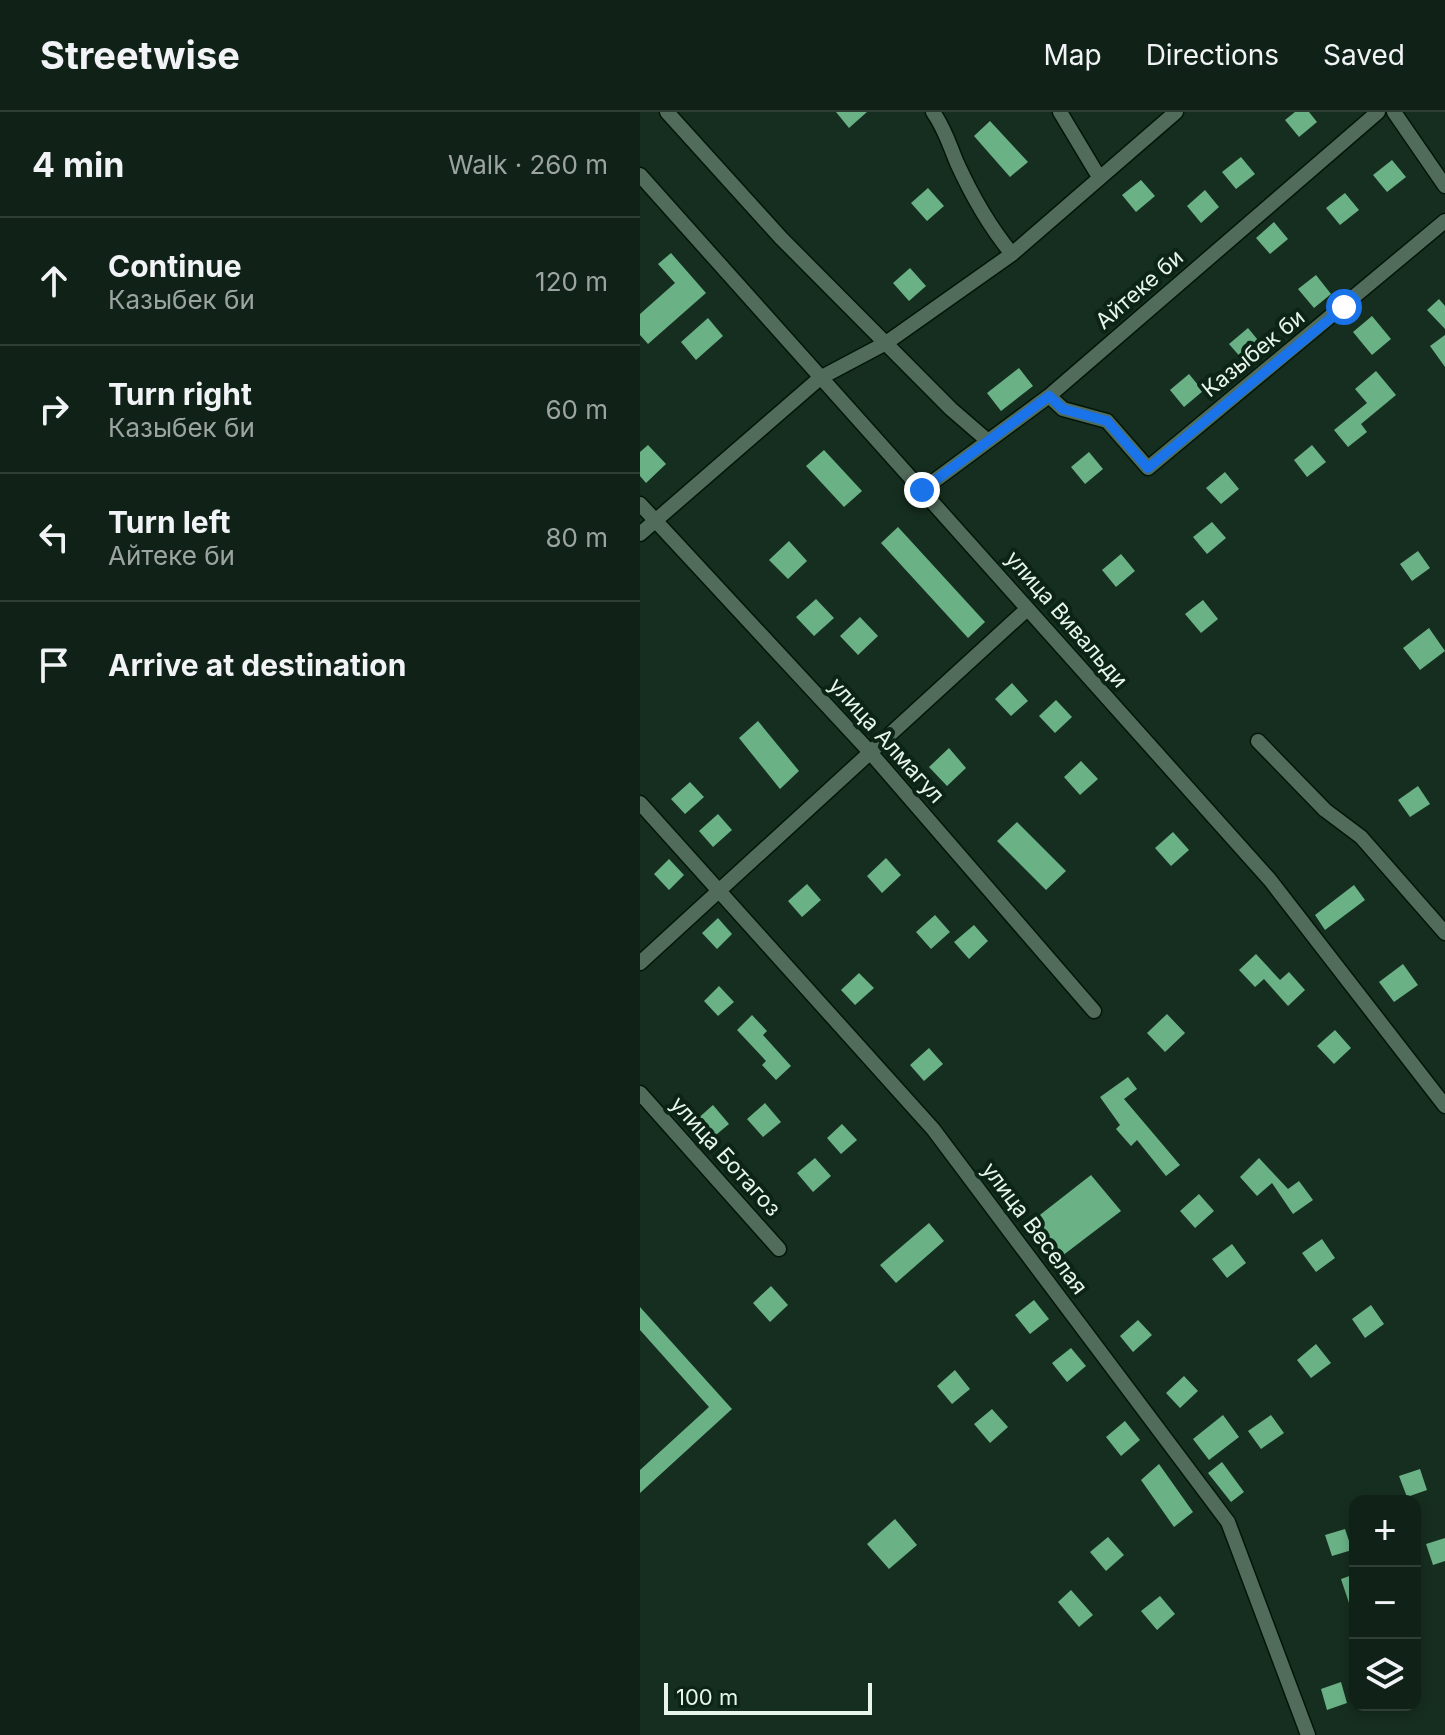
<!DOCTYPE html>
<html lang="en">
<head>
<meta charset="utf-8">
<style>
	:root { --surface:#102217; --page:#1e2f24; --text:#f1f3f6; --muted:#9ca4a1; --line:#303f36 }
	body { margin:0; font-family:Inter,sans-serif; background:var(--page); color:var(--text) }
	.controls { position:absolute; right:24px; bottom:24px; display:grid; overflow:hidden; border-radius:16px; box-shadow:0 4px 12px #0003 }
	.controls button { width:72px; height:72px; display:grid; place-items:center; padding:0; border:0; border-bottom:2px solid var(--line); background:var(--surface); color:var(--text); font:40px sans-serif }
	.scale { position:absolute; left:24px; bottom:20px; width:208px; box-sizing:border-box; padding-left:8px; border:4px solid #e7f5eb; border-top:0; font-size:22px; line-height:28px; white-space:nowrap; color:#e7f5eb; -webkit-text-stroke:6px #0c2416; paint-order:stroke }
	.stop { position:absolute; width:24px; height:24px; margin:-18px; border:6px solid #1a73e8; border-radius:50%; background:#fff }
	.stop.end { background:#1a73e8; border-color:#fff; box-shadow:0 2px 8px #0008 }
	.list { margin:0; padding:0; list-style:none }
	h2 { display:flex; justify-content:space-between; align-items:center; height:104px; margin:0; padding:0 32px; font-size:34px }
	h2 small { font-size:26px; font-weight:400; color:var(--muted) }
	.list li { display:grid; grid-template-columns:52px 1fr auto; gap:24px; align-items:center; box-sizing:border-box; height:128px; padding:0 32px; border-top:2px solid var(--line) }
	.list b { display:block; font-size:30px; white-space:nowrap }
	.list p { margin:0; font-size:26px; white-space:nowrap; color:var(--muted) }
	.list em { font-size:26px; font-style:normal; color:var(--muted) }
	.icon { flex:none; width:44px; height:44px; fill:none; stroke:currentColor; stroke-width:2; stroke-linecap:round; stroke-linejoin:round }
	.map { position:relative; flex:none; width:805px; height:1623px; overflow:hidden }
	header { display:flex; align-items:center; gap:48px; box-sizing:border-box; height:112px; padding:0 40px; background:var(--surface); border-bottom:2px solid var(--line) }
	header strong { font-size:38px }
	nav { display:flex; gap:44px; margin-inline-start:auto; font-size:28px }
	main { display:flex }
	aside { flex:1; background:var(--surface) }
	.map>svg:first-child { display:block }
	.building { fill:#6ab286 }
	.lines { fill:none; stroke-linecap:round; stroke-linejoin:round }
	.minor-casing { stroke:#011609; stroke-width:17 }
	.minor { stroke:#526c5b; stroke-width:14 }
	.route { stroke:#1a73e8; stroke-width:10 }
	.labels { text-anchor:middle; stroke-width:8; stroke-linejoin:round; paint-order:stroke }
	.street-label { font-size:22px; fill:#e7f5eb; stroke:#0c2416 }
</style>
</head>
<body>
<header>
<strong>Streetwise</strong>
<nav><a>Map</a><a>Directions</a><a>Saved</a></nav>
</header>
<main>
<aside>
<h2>4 min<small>Walk · 260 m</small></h2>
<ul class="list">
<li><svg class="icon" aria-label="ahead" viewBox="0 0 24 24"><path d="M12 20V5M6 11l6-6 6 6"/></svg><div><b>Continue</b><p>Казыбек би</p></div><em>120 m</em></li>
<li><svg class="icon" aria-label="right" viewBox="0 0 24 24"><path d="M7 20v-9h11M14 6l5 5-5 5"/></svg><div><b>Turn right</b><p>Казыбек би</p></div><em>60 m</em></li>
<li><svg class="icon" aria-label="left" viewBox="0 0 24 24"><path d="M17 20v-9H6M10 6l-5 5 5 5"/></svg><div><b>Turn left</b><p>Айтеке би</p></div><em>80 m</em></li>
<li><svg class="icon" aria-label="arrive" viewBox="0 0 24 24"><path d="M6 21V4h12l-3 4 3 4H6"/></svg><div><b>Arrive at destination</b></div></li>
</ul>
</aside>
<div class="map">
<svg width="805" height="1623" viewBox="0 0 805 1623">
	<rect width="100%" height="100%" fill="#162e1f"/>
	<path class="building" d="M 196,0 L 227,0 L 209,16 Z
		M 655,0 L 669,0 L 677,10 L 659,25 L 645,8 Z
		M 350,9 L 388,50 L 370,65 L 334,24 Z
		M 601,45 L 615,62 L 596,77 L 582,60 Z
		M 752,48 L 766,65 L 747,80 L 733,63 Z
		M 501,68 L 515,84 L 496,100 L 482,83 Z
		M 288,76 L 304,94 L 287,109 L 271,91 Z
		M 565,78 L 579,95 L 561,111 L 547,94 Z
		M 705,81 L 719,98 L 700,113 L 686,96 Z
		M 634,110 L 648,127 L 630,142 L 616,126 Z
		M 31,141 L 66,181 L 8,232 L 0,223 L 0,202 L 35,171 L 18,152 Z
		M 270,156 L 286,174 L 269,189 L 253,171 Z
		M 676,163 L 691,182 L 674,196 L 658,177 Z
		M 799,187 L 805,194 L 805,217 L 787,198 Z
		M 732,204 L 751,227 L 732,243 L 713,220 Z
		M 68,206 L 83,224 L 56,248 L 41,230 Z
		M 608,216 L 622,233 L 603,248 L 589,232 Z
		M 805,223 L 805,255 L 790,234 Z
		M 379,256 L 393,274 L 361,299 L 347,281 Z
		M 736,259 L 756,283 L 721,312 L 727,320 L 708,335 L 694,318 L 727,291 L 715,277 Z
		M 549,262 L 563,279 L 544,295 L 530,278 Z
		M 8,333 L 26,352 L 6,371 L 0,364 L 0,340 Z
		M 672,333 L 686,350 L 667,365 L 654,348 Z
		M 184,338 L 222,379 L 204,395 L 166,354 Z
		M 449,340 L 463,357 L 445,372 L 431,355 Z
		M 585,360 L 599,377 L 581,392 L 566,376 Z
		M 572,410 L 586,426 L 567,442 L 553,425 Z
		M 258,415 L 345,510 L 328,526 L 241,431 Z
		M 149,429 L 167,449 L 148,467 L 129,448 Z
		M 778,439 L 790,456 L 772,469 L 760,452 Z
		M 481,442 L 495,459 L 476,475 L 462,458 Z
		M 176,487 L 194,506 L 174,524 L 156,505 Z
		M 563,488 L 578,507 L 561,521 L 545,502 Z
		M 220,505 L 238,524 L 218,543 L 200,524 Z
		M 789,516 L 805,539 L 780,558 L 763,536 Z
		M 372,571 L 388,589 L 371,604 L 355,587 Z
		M 416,588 L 432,605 L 415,621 L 399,604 Z
		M 118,609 L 159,659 L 140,677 L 99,626 Z
		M 309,636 L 326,656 L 307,674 L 289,655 Z
		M 441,649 L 458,667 L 440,683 L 424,665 Z
		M 50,670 L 64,685 L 45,702 L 31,687 Z
		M 778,674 L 790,692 L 770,705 L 758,688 Z
		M 78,702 L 92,718 L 73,735 L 59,719 Z
		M 377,710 L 426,759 L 406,778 L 357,729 Z
		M 533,720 L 549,738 L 531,754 L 515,736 Z
		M 246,746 L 261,763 L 242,781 L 227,764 Z
		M 29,747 L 44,763 L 29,778 L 14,762 Z
		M 167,772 L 181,788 L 162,805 L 148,789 Z
		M 714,773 L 725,788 L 685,818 L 675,803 Z
		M 295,803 L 310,820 L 291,837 L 276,820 Z
		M 78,806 L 92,822 L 77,837 L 62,821 Z
		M 334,813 L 348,829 L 329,847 L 314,830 Z
		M 616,842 L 640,868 L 649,860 L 665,878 L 648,894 L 624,867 L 615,875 L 599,858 Z
		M 763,852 L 778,873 L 754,890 L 739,870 Z
		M 219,861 L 234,876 L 215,893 L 201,878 Z
		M 79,874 L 94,890 L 78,904 L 64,889 Z
		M 527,902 L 545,921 L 525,940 L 507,921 Z
		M 112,903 L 127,919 L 123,923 L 151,954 L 136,968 L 122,953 L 126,949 L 97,918 Z
		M 695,918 L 711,936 L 694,952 L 677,934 Z
		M 289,936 L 303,952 L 284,969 L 270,953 Z
		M 488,965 L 497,977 L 484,987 L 540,1053 L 526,1064 L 497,1028 L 491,1034 L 476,1017 L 480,1013 L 460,985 Z
		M 125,991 L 141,1010 L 123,1025 L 107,1007 Z
		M 73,993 L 89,1012 L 71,1027 L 55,1009 Z
		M 202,1012 L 217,1028 L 201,1042 L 187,1026 Z
		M 175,1046 L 191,1064 L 173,1080 L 157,1061 Z
		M 619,1046 L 648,1077 L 659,1069 L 673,1088 L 653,1102 L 632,1071 L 617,1084 L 600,1065 Z
		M 451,1063 L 481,1099 L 422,1144 L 396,1106 Z
		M 559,1082 L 574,1099 L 555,1116 L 540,1099 Z
		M 289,1111 L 304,1129 L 256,1171 L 240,1153 Z
		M 682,1127 L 695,1146 L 676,1160 L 662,1141 Z
		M 592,1132 L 606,1151 L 587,1166 L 572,1147 Z
		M 131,1174 L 148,1193 L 130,1210 L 113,1191 Z
		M 394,1188 L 409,1207 L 390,1222 L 375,1203 Z
		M 731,1193 L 744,1212 L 725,1226 L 712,1207 Z
		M 0,1195 L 92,1297 L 0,1381 L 0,1358 L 69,1295 L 0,1218 Z
		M 498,1208 L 512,1223 L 493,1240 L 480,1224 Z
		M 676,1232 L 691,1251 L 671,1266 L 657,1248 Z
		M 431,1236 L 446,1254 L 427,1270 L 412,1251 Z
		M 315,1258 L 330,1277 L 312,1292 L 297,1274 Z
		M 544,1264 L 558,1279 L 540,1296 L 526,1281 Z
		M 352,1297 L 368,1315 L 350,1331 L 334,1312 Z
		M 583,1303 L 599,1325 L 569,1348 L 553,1327 Z
		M 631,1303 L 644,1321 L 621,1337 L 608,1319 Z
		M 485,1309 L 500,1328 L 481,1344 L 466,1325 Z
		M 582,1350 L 604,1380 L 591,1390 L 568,1361 Z
		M 519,1352 L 553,1400 L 534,1415 L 501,1368 Z
		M 780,1357 L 787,1378 L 767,1385 L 759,1364 Z
		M 255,1407 L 277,1433 L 249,1457 L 227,1432 Z
		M 705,1417 L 712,1438 L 692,1444 L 685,1423 Z
		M 468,1425 L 484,1443 L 466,1459 L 450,1440 Z
		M 805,1426 L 805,1449 L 793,1453 L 786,1432 Z
		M 715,1462 L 715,1502 L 713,1503 L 701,1467 Z
		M 431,1478 L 453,1503 L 439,1515 L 418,1490 Z
		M 520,1484 L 535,1502 L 517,1518 L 501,1499 Z
		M 701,1570 L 707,1591 L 687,1598 L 681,1577 Z"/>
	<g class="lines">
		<defs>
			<path id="minor" d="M 27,0 L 141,126 L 311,297 L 348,329
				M 293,0 C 305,17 309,32 317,51 C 332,84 349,114 372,142
				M 420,0 L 459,65
				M 754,0 L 805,74
				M 0,63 L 630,768 L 805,994
				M 409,284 L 423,297 L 467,309 L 508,356 L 805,109
				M 282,378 L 409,284 L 738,0
				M 0,392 L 229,639 L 454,899
				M 0,422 L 180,266 L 246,231 L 372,142 L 536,0
				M 618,629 L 685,698 L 721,725 L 805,821
				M 0,691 L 293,1017 L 588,1410 L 668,1623
				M 0,851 L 386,498
				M 0,981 L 139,1137"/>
		</defs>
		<use href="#minor" class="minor-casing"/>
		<use href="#minor" class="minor"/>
	</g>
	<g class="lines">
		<path class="route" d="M 282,378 L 409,284 L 423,297 L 467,309 L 508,356 L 704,195"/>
	</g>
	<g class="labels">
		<g class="street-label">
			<text transform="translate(499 177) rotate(-41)" y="8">Айтеке би</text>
			<text transform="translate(613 241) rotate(-39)" y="8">Казыбек би</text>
			<text transform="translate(427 507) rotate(49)" y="8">улица Вивальди</text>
			<text transform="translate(247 628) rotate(48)" y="8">улица Алмагул</text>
			<text transform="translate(86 1044) rotate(48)" y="8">улица Ботагоз</text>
			<text transform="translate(395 1116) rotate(53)" y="8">улица Веселая</text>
		</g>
	</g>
</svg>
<div class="controls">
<button>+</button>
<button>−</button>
<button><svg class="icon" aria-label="layers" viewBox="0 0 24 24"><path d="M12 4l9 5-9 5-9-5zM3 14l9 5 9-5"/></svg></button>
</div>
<div class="scale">100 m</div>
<div class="stop" style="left:704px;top:195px"></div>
<div class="stop end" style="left:282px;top:378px"></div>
</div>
</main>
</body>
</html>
